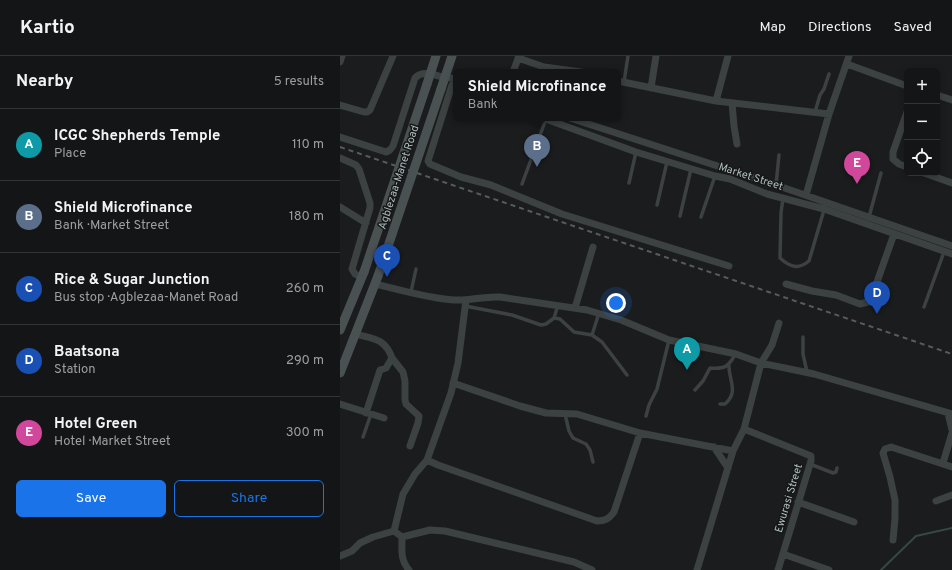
<!DOCTYPE html>
<html lang="en">
<head>
<meta charset="utf-8">
<style>
	:root { --surface:#141516; --page:#212223; --text:#f1f3f6; --muted:#9d9fa1; --line:#333435; --accent:#1a73e8 }
	body { margin:0; font-family:Overpass,sans-serif; background:var(--page); color:var(--text) }
	.controls { position:absolute; right:12px; top:12px; display:grid; overflow:hidden; border-radius:6px; box-shadow:0 2px 6px #0003 }
	.controls button { width:36px; height:36px; display:grid; place-items:center; padding:0; border:0; border-bottom:1px solid var(--line); background:var(--surface); color:var(--text); font:20px sans-serif }
	.you { position:absolute; left:276px; top:247px; width:14px; height:14px; margin:-10px; border:3px solid #fff; border-radius:50%; background:#1a73e8; box-shadow:0 0 0 6px #1a73e833 }
	.badge { display:grid; place-items:center; width:26px; height:26px; border-radius:50%; background:var(--accent); color:#fff; font-size:13px; font-weight:700 }
	.pin { position:absolute; translate:-50% -33px; filter:drop-shadow(0 1px 2px #0008) }
	.pin::after { content:''; position:absolute; top:21px; width:14px; height:12px; background:inherit; clip-path:polygon(0 0,100% 0,50% 100%) }
	.popup { position:absolute; left:113px; top:13px; width:168px; height:52px; box-sizing:border-box; display:grid; place-content:center; border-radius:6px; background:var(--surface); filter:drop-shadow(0 1px 3px #0005); font-size:13px; white-space:nowrap; color:var(--muted) }
	.popup b { font-size:15px; color:var(--text) }
	.popup::after { content:''; position:absolute; left:50%; top:100%; margin-left:-8px; border:8px solid transparent; border-top-color:var(--surface) }
	.list { margin:0; padding:0; list-style:none }
	h2 { display:flex; justify-content:space-between; align-items:center; height:52px; margin:0; padding:0 16px; font-size:17px }
	h2 small { font-size:13px; font-weight:400; color:var(--muted) }
	.list li { display:grid; grid-template-columns:26px 1fr auto; gap:12px; align-items:center; box-sizing:border-box; height:72px; padding:0 16px; border-top:1px solid var(--line) }
	.list b { display:block; font-size:15px; white-space:nowrap }
	.list p { margin:0; font-size:13px; white-space:nowrap; color:var(--muted) }
	.list em { font-size:13px; font-style:normal; color:var(--muted) }
	.actions { display:flex; gap:8px; padding:12px 16px }
	.actions a { flex:1; padding:9px 0; border:1px solid var(--accent); border-radius:6px; text-align:center; font-size:14px; color:var(--accent) }
	.actions .main { background:var(--accent); color:#fff }
	.icon { flex:none; width:22px; height:22px; fill:none; stroke:currentColor; stroke-width:2; stroke-linecap:round; stroke-linejoin:round }
	.map { position:relative; flex:none; width:612px; height:514px; overflow:hidden }
	header { display:flex; align-items:center; gap:24px; box-sizing:border-box; height:56px; padding:0 20px; background:var(--surface); border-bottom:1px solid var(--line) }
	header strong { font-size:19px }
	nav { display:flex; gap:22px; margin-inline-start:auto; font-size:14px }
	main { display:flex }
	aside { flex:1; background:var(--surface) }
	.map>svg:first-child { display:block }
	.lines { fill:none; stroke-linecap:round; stroke-linejoin:round }
	.stream { stroke:#364845; stroke-width:2 }
	.lane { stroke:#3c4142; stroke-width:3.5 }
	.street { stroke:#3c4142; stroke-width:7 }
	.secondary { stroke:#4a5152; stroke-width:9 }
	.rail { stroke:#555c5d; stroke-width:2; stroke-dasharray:5 4; stroke-linecap:butt }
	.secondary-bridge { stroke:#4a5152; stroke-width:9 }
	.labels { text-anchor:middle; stroke-width:3; stroke-linejoin:round; paint-order:stroke }
	.street-label { font-size:11px; fill:#aebbbc; stroke:#161718 }
</style>
</head>
<body>
<header>
<strong>Kartio</strong>
<nav><a>Map</a><a>Directions</a><a>Saved</a></nav>
</header>
<main>
<aside>
<h2>Nearby<small>5 results</small></h2>
<ul class="list">
<li><span class="badge" style="background:#0f9aa8">A</span><div><b>ICGC Shepherds Temple</b><p>Place</p></div><em>110 m</em></li>
<li><span class="badge" style="background:#5c6f8a">B</span><div><b>Shield Microfinance</b><p>Bank · Market Street</p></div><em>180 m</em></li>
<li><span class="badge" style="background:#1a4fb4">C</span><div><b>Rice &amp; Sugar Junction</b><p>Bus stop · Agblezaa-Manet Road</p></div><em>260 m</em></li>
<li><span class="badge" style="background:#1a4fb4">D</span><div><b>Baatsona</b><p>Station</p></div><em>290 m</em></li>
<li><span class="badge" style="background:#d1479c">E</span><div><b>Hotel Green</b><p>Hotel · Market Street</p></div><em>300 m</em></li>
</ul>
<div class="actions"><a class="main">Save</a><a>Share</a></div>
</aside>
<div class="map">
<svg width="612" height="514" viewBox="0 0 612 514">
	<rect width="100%" height="100%" fill="#1b1c1d"/>
	<g class="lines">
		<path class="stream" d="M 541,514 L 576,480 L 612,472"/>
		<path class="lane" d="M 284,26 L 288,0
			M 475,56 L 480,39 L 484,33 L 489,18
			M 289,127 L 296,96
			M 182,128 L 206,63
			M 436,129 L 439,99
			M 443,142 L 441,157 L 440,202 C 450,211 458,214 469,205 L 484,154
			M 317,149 L 327,106
			M 340,160 L 351,113
			M 361,161 L 375,120
			M 529,161 L 541,117
			M 71,236 L 76,213
			M 125,250 L 172,259 L 201,269 L 206,268 L 214,262 L 218,249
			M 584,251 L 604,196
			M 259,257 L 252,279 L 262,286 L 287,319
			M 214,262 L 220,263 L 234,276 L 252,279
			M 463,281 L 463,298 L 467,316
			M 355,334 L 363,325 L 370,312 C 385,313 388,311 395,299
			M 380,348 L 385,348 C 399,336 389,325 389,310
			M 225,358 L 229,375 L 233,382 L 246,388 L 250,394 L 253,406
			M 306,360 L 309,349 L 317,333 L 329,284
			M 23,381 L 31,358
			M 470,408 L 493,417 L 496,416 L 497,412"/>
		<path class="street" d="M 178,2 L 204,11 L 241,16
			M 0,6 L 2,0
			M 507,8 L 567,30
			M 173,16 L 179,0
			M 278,25 L 376,45 L 489,58
			M 112,29 L 88,105 L 90,108 L 121,121 L 151,129 L 222,158 L 389,210
			M 311,32 L 316,0
			M 597,39 L 612,44
			M 376,45 L 388,0
			M 392,47 L 394,70 L 397,88
			M 0,49 L 24,56 L 27,56 L 30,54 L 53,0
			M 567,56 L 553,96 L 553,103 L 559,108 L 567,111
			M 203,62 L 296,96 L 375,120 L 390,123 L 427,138 L 484,153 L 612,198
			M 230,62 L 436,129 L 612,190
			M 0,81 L 46,96 L 50,94 L 53,90 L 75,22 C 83,14 94,19 103,21 C 107,22 112,22 116,23
			M 0,102 L 16,109 L 19,113 L 30,147 L 30,152 L 12,213 L 15,218 L 22,222
			M 584,117 L 612,127
			M 466,139 L 489,58 L 509,0
			M 0,151 L 26,167
			M 35,228 C 61,234 87,242 114,244 C 129,245 144,240 160,241 L 247,254 L 281,264 L 329,284 L 396,298 L 421,307 L 474,318 L 612,358
			M 446,228 L 472,235 L 496,239 L 520,248 L 528,246 L 532,240 L 554,178
			M 235,252 L 253,191
			M 15,278 C 33,283 45,282 52,302 L 46,312 L 40,314 L 26,357
			M 52,302 L 63,316 L 65,325 L 65,344 L 66,348 L 79,360 L 78,367 L 70,390
			M 113,327 L 180,350 L 206,357 L 237,358 L 300,377 L 393,395
			M 0,348 L 44,362
			M 608,357 L 612,374
			M 404,373 L 471,400 L 471,405 L 438,514
			M 374,391 L 388,412
			M 87,404 L 98,409 L 257,465 C 265,465 269,463 274,456 L 300,377
			M 603,407 L 612,377
			M 596,445 L 612,439
			M 458,446 L 514,466
			M 54,475 L 62,481 L 90,474 L 105,475 L 234,506 L 252,514
			M 62,481 C 62,493 60,504 69,514
			M 553,484 L 555,462 L 555,444 L 550,421 L 543,397 L 545,393 L 551,391 L 612,411
			M 443,498 L 489,514
			M 0,500 L 12,495 L 20,487 L 33,481 L 54,475 L 63,438 L 75,418 L 87,404 L 111,337 L 118,307 L 126,244
			M 357,514 L 393,395 L 404,373 L 421,307 L 432,289 L 439,267"/>
		<path class="secondary" d="M 87,28 L 96,0
			M 101,33 L 112,0
			M 0,274 L 24,216
			M 0,317 L 38,220"/>
		<path class="rail" d="M 0,91 L 612,298"/>
		<path class="secondary-bridge" d="M 24,216 L 87,28
			M 38,220 L 101,33"/>
	</g>
	<g class="labels">
		<g class="street-label">
			<text transform="translate(411 120) rotate(18)" y="4">Market Street</text>
			<text transform="translate(58 121) rotate(-72)" y="4">Agblezaa-Manet Road</text>
			<text transform="translate(448 442) rotate(-73)" y="4">Ewurasi Street</text>
		</g>
	</g>
</svg>
<div class="controls">
<button>+</button>
<button>−</button>
<button><svg class="icon" aria-label="locate" viewBox="0 0 24 24"><circle cx="12" cy="12" r="6"/><path d="M12 2v4M12 18v4M2 12h4M18 12h4"/></svg></button>
</div>
<div class="you"></div>
<div class="pin badge" style="left:347px;top:314px;background:#0f9aa8">A</div>
<div class="pin badge" style="left:197px;top:111px;background:#5c6f8a">B</div>
<div class="popup"><b>Shield Microfinance</b>Bank</div>
<div class="pin badge" style="left:47px;top:221px;background:#1a4fb4">C</div>
<div class="pin badge" style="left:537px;top:258px;background:#1a4fb4">D</div>
<div class="pin badge" style="left:517px;top:128px;background:#d1479c">E</div>
</div>
</main>
</body>
</html>
